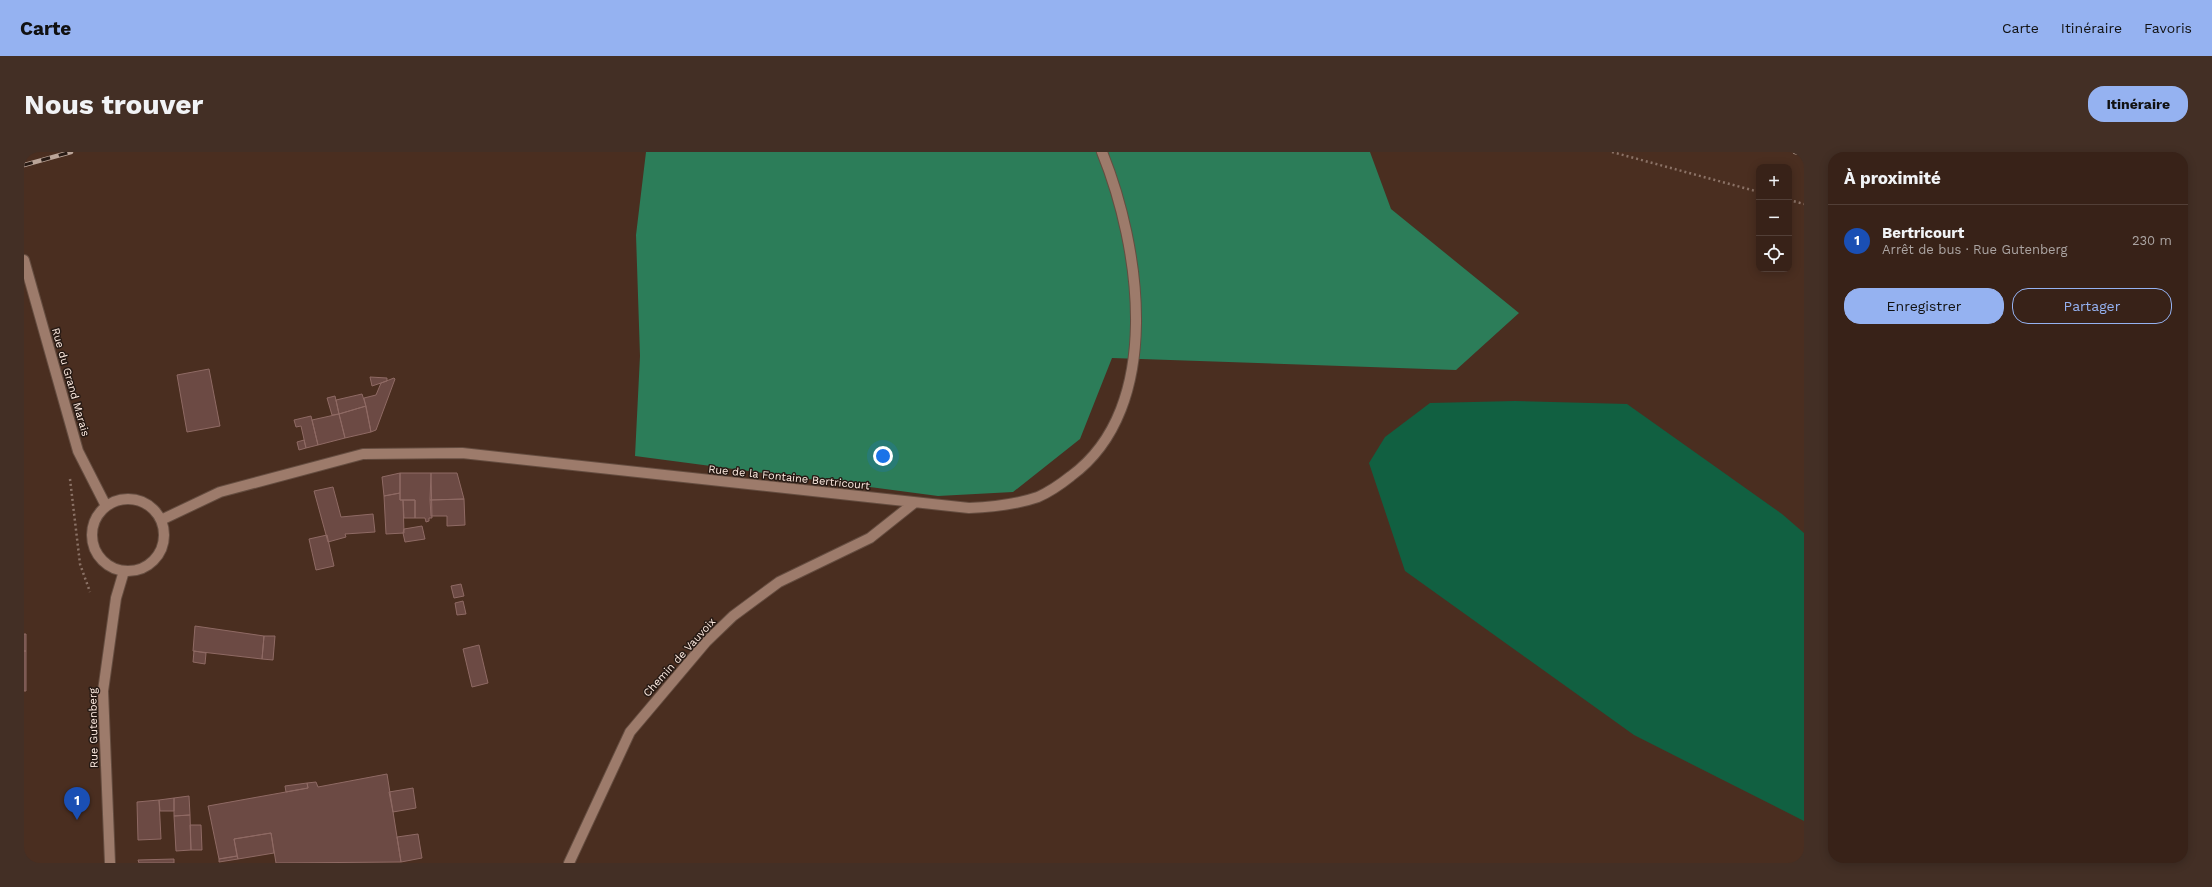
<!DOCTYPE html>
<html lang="fr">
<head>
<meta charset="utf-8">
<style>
	:root { --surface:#382218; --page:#432f25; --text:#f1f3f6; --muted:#aba4a2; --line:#523f37; --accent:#95b2f1 }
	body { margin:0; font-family:"Work Sans",sans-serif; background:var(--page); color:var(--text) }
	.controls { position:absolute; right:12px; top:12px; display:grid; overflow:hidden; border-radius:8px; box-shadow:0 2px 10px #0003 }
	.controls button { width:36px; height:36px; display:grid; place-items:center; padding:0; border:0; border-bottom:1px solid var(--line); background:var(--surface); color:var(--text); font:20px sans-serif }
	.you { position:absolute; left:859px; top:304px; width:14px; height:14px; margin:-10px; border:3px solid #fff; border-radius:50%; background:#1a73e8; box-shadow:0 0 0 6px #1a73e833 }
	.badge { display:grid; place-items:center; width:26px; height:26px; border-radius:50%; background:var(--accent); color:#fff; font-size:13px; font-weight:700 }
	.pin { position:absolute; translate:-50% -33px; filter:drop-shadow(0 1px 2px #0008) }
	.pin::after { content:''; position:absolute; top:21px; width:14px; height:12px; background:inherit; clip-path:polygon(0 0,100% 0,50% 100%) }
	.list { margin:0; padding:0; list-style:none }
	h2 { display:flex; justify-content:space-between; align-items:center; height:52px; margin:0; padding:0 16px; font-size:17px }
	h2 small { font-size:13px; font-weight:400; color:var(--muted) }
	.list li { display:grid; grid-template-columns:26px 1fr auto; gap:12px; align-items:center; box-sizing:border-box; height:72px; padding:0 16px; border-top:1px solid var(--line) }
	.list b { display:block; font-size:15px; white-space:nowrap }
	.list p { margin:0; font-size:13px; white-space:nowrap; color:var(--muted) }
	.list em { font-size:13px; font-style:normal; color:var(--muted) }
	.actions { display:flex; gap:8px; padding:12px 16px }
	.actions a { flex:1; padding:9px 0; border:1px solid var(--accent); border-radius:16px; text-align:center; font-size:14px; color:var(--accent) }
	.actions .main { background:var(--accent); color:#111 }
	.icon { flex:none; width:22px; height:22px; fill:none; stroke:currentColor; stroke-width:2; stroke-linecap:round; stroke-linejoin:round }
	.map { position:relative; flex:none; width:1780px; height:711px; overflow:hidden; border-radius:16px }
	header { display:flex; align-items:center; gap:24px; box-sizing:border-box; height:56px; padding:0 20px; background:var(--accent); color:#111 }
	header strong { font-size:19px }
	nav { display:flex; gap:22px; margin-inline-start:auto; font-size:14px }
	.intro { display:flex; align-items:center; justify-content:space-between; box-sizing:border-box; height:96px; padding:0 24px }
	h1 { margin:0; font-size:28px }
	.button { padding:10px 18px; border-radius:16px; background:var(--accent); color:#111; font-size:14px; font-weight:700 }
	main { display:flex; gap:24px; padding:0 24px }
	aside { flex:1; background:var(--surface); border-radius:16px; box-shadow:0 2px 10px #0003 }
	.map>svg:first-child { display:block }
	.green { fill:#116041 }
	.forest { fill:#2c7d59 }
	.building { fill:#6c4a44; stroke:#8f6a64 }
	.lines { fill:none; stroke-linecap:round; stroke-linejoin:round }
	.minor-casing { stroke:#654d40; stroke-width:12 }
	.path { stroke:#8b7266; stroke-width:2.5; stroke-dasharray:2 3; stroke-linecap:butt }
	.minor { stroke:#9d7b6b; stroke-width:10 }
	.rail-casing { stroke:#baa498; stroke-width:4.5 }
	.rail { stroke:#271a14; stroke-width:3; stroke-dasharray:9; stroke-linecap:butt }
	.labels { text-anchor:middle; stroke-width:3; stroke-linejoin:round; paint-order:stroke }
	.street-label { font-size:11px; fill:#feebe1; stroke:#271a14 }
</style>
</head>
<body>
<header>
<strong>Carte</strong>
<nav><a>Carte</a><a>Itinéraire</a><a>Favoris</a></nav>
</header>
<div class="intro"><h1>Nous trouver</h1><a class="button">Itinéraire</a></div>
<main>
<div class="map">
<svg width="1780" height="711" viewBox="0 0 1780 711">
	<rect width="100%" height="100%" fill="#4a2e20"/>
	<path class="green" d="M 1491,249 L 1603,252 L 1758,362 L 1780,381 L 1780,669 L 1610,583 L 1381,419 L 1345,311 L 1361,285 L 1406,251 Z"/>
	<path class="forest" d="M 622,0 L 1346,0 L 1367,57 L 1495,161 L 1432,218 L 1088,206 L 1056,287 L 989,340 L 914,344 L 611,304 L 616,204 L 612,83 Z"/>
	<path class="building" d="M 185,217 L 196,274 L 163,280 L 153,223 Z
		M 346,225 L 363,226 L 363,229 L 348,234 Z
		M 370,226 L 371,227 L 352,278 L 347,280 L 340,246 L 352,243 L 357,231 Z
		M 338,242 L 342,254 L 315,262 L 312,248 Z
		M 311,244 L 315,262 L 308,263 L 303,246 Z
		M 342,254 L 347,280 L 321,286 L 315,262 Z
		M 315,262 L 321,286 L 294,293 L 288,268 Z
		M 287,264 L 294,293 L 282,296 L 277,274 L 272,275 L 270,268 Z
		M 280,288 L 282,296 L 275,298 L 273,290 Z
		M 376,321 L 407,321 L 408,366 L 405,366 L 405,369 L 402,370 L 401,366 L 391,366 L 391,348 L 376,348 Z
		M 376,321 L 376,341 L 360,344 L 358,325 Z
		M 407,321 L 433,321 L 440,347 L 406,348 Z
		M 309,335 L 317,365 L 349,362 L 351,380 L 321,382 L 322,385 L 304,390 L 290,339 Z
		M 376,341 L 376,348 L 379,348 L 380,381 L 362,382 L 360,344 Z
		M 440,347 L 441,373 L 423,374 L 423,364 L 407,364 L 406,348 Z
		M 379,348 L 391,348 L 391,366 L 380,366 Z
		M 398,374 L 401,387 L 381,390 L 379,381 L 380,377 Z
		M 303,383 L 310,414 L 292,418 L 285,387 Z
		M 437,432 L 440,444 L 430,446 L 427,434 Z
		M 439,449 L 442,462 L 433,463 L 431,451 Z
		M 171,474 L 240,484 L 238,507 L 169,499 Z
		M 0,482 L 2,482 L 2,499 L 0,499 Z
		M 240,484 L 251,484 L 249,508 L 238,507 Z
		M 455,493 L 464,531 L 448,535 L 439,497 Z
		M 0,499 L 2,499 L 2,539 L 0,539 Z
		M 170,499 L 182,501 L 181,512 L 169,510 Z
		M 363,622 L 377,710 L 252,711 L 247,681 L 210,687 L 213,704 L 195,707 L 184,654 L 284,636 L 283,631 L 292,630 L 294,635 Z
		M 283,631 L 284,636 L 262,640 L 261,634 Z
		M 389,636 L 392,656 L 369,660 L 365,640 Z
		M 165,644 L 166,663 L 150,664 L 150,646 Z
		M 150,646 L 150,659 L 136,659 L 135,648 Z
		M 135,648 L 137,687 L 114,688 L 113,650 Z
		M 166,663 L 167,698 L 152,699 L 150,664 Z
		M 166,673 L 177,673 L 178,698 L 167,698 Z
		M 247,681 L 250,701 L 214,707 L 210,687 Z
		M 394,682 L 398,706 L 377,710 L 373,685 Z
		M 213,704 L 214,707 L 195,710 L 195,707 Z
		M 150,707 L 150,711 L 115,711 L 114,708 Z"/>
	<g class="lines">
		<defs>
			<path id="minor" d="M 0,108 L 54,299 L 82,354
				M68 383a36 36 0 1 1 72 0a36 36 0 1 1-72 0Z
				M 137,368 L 196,340 L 339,302 L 438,301 L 945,356 C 969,355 991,353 1014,345 C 1025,340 1037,332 1047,324 C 1141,255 1116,94 1078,0
				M 86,711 L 79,539 L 92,446 L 100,419
				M 545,711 L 606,580 L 682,490 L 709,464 L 755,430 L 846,386 L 890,351"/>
		</defs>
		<use href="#minor" class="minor-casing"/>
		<path class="path" d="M 1588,0 L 1735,40
			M 1765,48 L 1780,52
			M 46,327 L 56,412 L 66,440"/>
		<use href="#minor" class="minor"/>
		<defs>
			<path id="rail" d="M 1771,0 L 1780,2
				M 0,13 L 47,0"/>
		</defs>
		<use href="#rail" class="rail-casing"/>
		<use href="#rail" class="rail"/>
	</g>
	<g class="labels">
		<g class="street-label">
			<text transform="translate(47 230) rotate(74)" y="4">Rue du Grand Marais</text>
			<text transform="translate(765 325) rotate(6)" y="4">Rue de la Fontaine Bertricourt</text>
			<text transform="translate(655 505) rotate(-48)" y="4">Chemin de Vauvoix</text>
			<text transform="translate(69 576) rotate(-91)" y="4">Rue Gutenberg</text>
		</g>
	</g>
</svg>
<div class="controls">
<button>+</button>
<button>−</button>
<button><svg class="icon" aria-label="locate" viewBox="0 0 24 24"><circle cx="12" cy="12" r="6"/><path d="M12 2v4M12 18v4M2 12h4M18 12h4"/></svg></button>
</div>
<div class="you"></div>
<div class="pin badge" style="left:53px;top:668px;background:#1a4fb4">1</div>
</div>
<aside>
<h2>À proximité<small></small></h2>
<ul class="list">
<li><span class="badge" style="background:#1a4fb4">1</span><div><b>Bertricourt</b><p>Arrêt de bus · Rue Gutenberg</p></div><em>230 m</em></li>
</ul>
<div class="actions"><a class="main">Enregistrer</a><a>Partager</a></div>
</aside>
</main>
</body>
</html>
